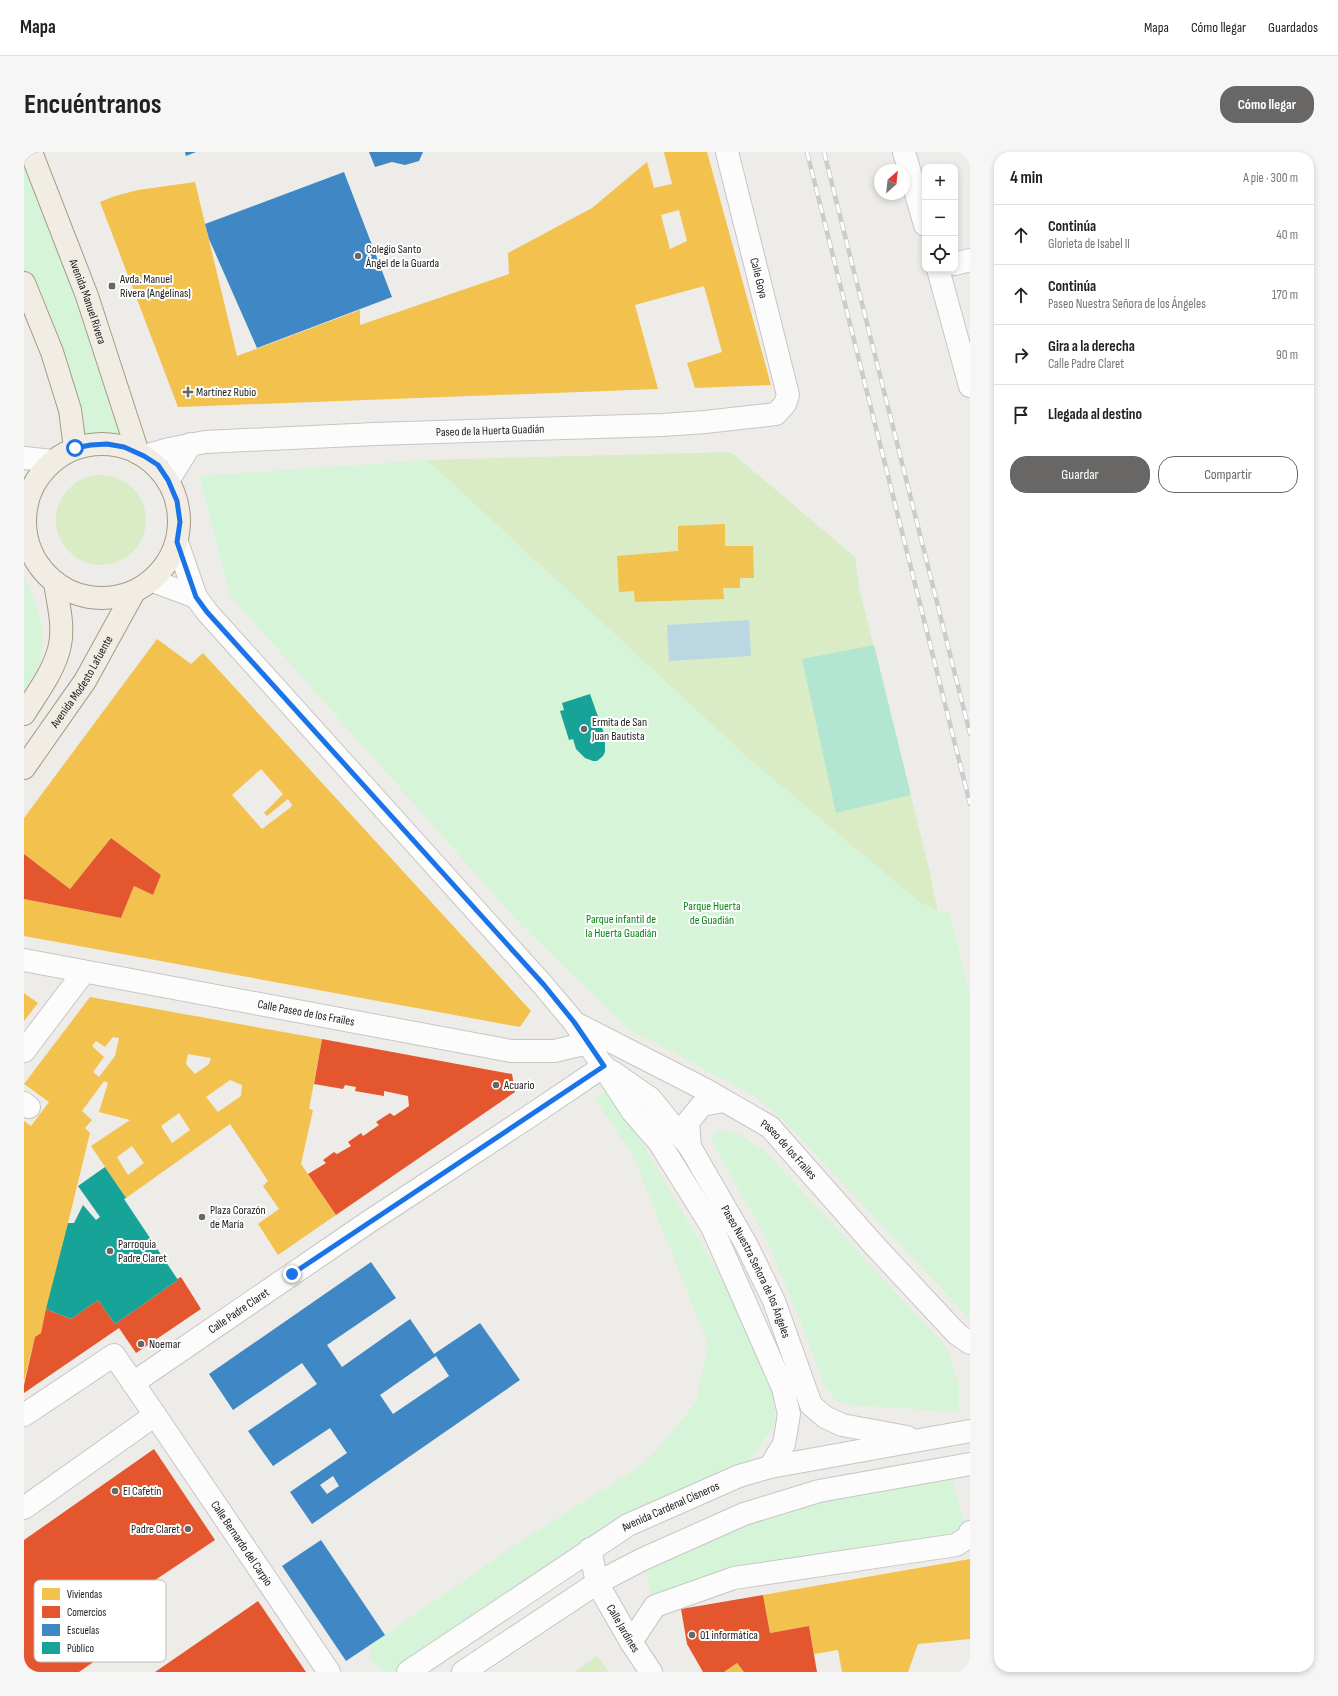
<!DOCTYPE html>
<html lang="es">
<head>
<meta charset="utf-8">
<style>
	:root { --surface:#fff; --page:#f6f6f6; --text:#222; --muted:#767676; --line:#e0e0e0; --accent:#686766 }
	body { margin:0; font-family:"Sofia Sans Condensed",sans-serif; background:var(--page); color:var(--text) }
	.controls { position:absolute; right:12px; top:12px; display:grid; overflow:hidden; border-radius:8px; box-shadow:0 2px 6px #0003 }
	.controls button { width:36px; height:36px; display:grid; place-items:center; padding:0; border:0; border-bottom:1px solid var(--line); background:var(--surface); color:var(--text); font:20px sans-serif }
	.compass { position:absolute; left:850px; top:12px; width:36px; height:36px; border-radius:50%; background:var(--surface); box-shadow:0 2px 6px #0003; rotate:27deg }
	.stop { position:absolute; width:12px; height:12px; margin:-9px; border:3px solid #1a73e8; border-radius:50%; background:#fff }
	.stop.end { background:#1a73e8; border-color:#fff; box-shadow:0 1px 4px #0008 }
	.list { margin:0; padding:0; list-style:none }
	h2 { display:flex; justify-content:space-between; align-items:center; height:52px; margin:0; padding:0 16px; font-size:17px }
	h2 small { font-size:13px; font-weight:400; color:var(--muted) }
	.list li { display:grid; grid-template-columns:26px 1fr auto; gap:12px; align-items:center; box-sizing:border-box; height:60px; padding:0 16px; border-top:1px solid var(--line) }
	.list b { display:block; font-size:15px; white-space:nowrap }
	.list p { margin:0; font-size:13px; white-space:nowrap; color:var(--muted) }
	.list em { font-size:13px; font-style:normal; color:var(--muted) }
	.actions { display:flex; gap:8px; padding:12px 16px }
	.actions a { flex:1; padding:9px 0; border:1px solid var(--accent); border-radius:16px; text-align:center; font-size:14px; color:var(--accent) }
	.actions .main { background:var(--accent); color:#fff }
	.icon { flex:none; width:22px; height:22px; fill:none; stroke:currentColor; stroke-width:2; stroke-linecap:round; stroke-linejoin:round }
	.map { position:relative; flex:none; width:946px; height:1520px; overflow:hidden; border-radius:16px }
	header { display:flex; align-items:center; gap:24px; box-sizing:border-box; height:56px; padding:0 20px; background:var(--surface); border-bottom:1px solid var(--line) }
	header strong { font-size:19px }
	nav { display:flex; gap:22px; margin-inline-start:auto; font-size:14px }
	.intro { display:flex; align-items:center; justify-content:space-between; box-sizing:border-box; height:96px; padding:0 24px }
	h1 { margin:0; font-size:28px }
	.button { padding:10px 18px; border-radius:16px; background:var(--accent); color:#fff; font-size:14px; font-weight:700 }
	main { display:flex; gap:24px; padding:0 24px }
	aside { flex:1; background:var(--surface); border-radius:16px; box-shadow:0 2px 6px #0003 }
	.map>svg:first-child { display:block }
	.grass { fill:#d9ecc6 }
	.park { fill:#d6f4d7 }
	.pitch { fill:#b3e6d2 }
	.water { fill:#bbd8e2 }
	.homes { fill:#f2c14e; fill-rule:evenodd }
	.shops { fill:#e4572e }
	.schools { fill:#3f88c5; fill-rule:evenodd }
	.public { fill:#17a398 }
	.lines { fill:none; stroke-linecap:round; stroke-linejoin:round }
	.minor-casing { stroke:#c7c6c4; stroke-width:24 }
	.major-casing { stroke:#a59b84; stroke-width:24 }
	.minor { stroke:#fcfcfc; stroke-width:22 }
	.major { stroke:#f1ede5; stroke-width:22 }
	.rail-casing { stroke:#cbcbca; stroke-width:4.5 }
	.rail { stroke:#fff; stroke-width:3; stroke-dasharray:9; stroke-linecap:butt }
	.route { stroke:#1a73e8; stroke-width:5 }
	.poi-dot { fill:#686766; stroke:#fff; stroke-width:1.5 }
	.labels { text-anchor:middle; stroke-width:4; stroke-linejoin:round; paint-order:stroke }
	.poi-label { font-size:12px; fill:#202020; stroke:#fff; text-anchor:start }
	.street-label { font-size:12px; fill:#202020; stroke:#fff }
	.park-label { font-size:12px; fill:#098217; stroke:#fff }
	.key { fill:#fff; stroke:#bcbcbc; stroke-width:1 }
	.key-label { font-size:11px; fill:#202020 }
</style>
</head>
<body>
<header>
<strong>Mapa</strong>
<nav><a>Mapa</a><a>Cómo llegar</a><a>Guardados</a></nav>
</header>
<div class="intro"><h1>Encuéntranos</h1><a class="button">Cómo llegar</a></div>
<main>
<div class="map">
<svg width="946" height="1520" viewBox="0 0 946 1520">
	<rect width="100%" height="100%" fill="#eeece8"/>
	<path class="grass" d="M 707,300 L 831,405 L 835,435 L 906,721 L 914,760 L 894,749 L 723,605 L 403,308 Z
		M32 368a45 45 0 1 1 90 0a45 45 0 1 1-90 0Z
		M 573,1504 L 585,1520 L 550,1520 Z"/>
	<path class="park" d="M 0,0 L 114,301 C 91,291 76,291 51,296 L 0,131 Z
		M 403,308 L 723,605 L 894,749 L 914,760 L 925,759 L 946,843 L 946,1167 L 762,971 L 732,945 L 632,891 L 607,879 L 495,771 L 206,443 L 175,324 Z
		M 0,425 C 14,452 26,485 14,515 C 11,523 5,531 0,539 Z
		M 586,935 L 747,1213 L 752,1270 L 720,1316 L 378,1520 L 362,1520 L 346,1508 L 347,1493 L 488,1395 L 621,1311 L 672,1251 L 684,1192 L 609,1004 L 571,947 Z
		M 694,978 L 714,981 L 742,1000 L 922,1195 L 935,1233 L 935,1260 L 824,1253 L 810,1247 L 801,1234 L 776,1168 L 742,1086 L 686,986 Z
		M 925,1316 L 944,1385 L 710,1426 L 631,1454 L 619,1407 L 687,1376 Z"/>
	<path class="pitch" d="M 850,493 L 887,643 L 812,661 L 778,507 Z"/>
	<path class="water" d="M 725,468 L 727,504 L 645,509 L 643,473 Z"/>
	<path class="homes" d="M 640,0 L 683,0 L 747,233 L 671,236 L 663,211 L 698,200 L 680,134 L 611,153 L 634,237 L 154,255 L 76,50 L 91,44 L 114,38 L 171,30 L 213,204 L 336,158 L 336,173 L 485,122 L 484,101 L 568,56 L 623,10 L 630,36 L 648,32 ZM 655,58 L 663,89 L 646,97 L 637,63 Z
		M 701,372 L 701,394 L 729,394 L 730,426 L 716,426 L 716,436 L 699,436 L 700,447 L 611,450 L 610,439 L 595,440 L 593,404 L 654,399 L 654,374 Z
		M 133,487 L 167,512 L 179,501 L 507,859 L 496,875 L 0,784 L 0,747 L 97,766 L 110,734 L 129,743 L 137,723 L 87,686 L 46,737 L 0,702 L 0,666 ZM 237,617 L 259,642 L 240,661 L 243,664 L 264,647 L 268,653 L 267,655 L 238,677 L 208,643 Z
		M 0,841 L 14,851 L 0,869 Z
		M 66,845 L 298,887 L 285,957 L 289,958 L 277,1012 L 312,1063 L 254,1103 L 234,1072 L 255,1057 L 239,1034 L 244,1029 L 206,972 L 102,1046 L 67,994 L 106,968 L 75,960 L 84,931 L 80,929 L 58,959 L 68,968 L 61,976 L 66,981 L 17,1181 L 11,1185 L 0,1230 L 0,969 L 7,974 L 25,950 L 0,932 ZM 89,885 L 95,886 L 91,904 L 75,925 L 69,920 L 80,905 L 68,894 L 72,889 L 81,895 ZM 164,902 L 187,906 L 185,912 L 171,922 L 162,912 ZM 206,928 L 218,933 L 217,944 L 194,960 L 182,945 ZM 155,961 L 166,978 L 148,991 L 137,974 ZM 108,994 L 120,1011 L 104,1023 L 93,1005 Z
		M 946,1407 L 946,1487 L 894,1492 L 884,1520 L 818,1520 L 814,1498 L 790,1502 L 785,1474 L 746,1481 L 739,1443 Z
		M 713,1511 L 720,1520 L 700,1520 Z"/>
	<path class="shops" d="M 87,686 L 137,723 L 129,743 L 110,734 L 97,766 L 0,747 L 0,702 L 46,737 Z
		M 298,887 L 488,922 L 491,940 L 312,1063 L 284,1022 L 302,1011 L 299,1008 L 310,1000 L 313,1002 L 327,994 L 324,990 L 337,981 L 339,984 L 355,973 L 352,970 L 366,961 L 370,964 L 385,954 L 384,944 L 360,939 L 360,944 L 331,939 L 332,935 L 321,933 L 319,937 L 290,932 Z
		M 157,1125 L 177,1157 L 112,1201 L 95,1176 L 0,1241 L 0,1233 L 11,1185 L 17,1181 L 22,1157 L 47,1167 L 74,1148 L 91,1172 L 154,1128 L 153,1127 Z
		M 130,1297 L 191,1388 L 76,1465 L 94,1493 L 55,1520 L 0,1520 L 0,1388 Z
		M 739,1443 L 746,1481 L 785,1474 L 793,1520 L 720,1520 L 713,1511 L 700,1520 L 679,1520 L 663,1492 L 657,1457 Z
		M 234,1449 L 282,1520 L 131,1520 Z"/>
	<path class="schools" d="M 161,0 L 172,0 L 162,4 Z
		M 345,0 L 399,0 L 395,9 L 381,13 L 368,10 L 351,15 Z
		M 320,20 L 368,145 L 233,196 L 185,87 L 181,72 Z
		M 347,1110 L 372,1146 L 303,1193 L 318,1215 L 386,1167 L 410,1202 L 456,1171 L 496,1228 L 288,1372 L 266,1340 L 323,1301 L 306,1276 L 249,1314 L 224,1279 L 293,1232 L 278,1211 L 209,1258 L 185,1222 ZM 412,1204 L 425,1224 L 369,1262 L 356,1243 ZM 309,1324 L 315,1334 L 303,1342 L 296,1333 Z
		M 297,1388 L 361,1483 L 322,1509 L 258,1414 Z"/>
	<path class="public" d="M 566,542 L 582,587 L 581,588 L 581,600 L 579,604 L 573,609 L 569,609 L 561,606 L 552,597 L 549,587 L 545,588 L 536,559 L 540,558 L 538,551 Z
		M 81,1015 L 102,1046 L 100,1047 L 154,1128 L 91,1172 L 74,1148 L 47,1167 L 22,1157 L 44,1071 L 50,1071 L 59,1053 L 72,1068 L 76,1065 L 54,1034 Z"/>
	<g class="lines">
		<defs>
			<g id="minor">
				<path d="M 880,0 L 901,73"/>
				<path d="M 931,112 L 946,108"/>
				<path d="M 914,117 L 946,234"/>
				<path id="s1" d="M 120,304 L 145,297 L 181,290 L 351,282 L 639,273 L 681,270 L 752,262 L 761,252 L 764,243 L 703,0"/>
				<path d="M 0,306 L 29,309"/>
				<path d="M 144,329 L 167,292"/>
				<path d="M 153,390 L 172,445 L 183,460 L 519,833 L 550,870 L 608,959 L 635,990 L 688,1075 L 759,1236 L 765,1262 L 760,1292 L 746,1315"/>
				<path d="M 129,429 L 172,445"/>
				<path id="s2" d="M 0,808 L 487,899 L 530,899 L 564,891"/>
				<path id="s3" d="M 551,871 L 682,938 L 746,975 L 850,1093 L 933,1182 L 946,1191"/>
				<path d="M 0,899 L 60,820"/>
				<path id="s4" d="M 587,919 L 626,946 L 666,995 L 722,1092 L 750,1149 L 787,1253 L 801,1265 L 818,1273 L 883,1285"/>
				<path d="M 0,951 L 5,955"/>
				<path d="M 666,995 L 664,970 L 678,953 L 700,949"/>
				<path id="s5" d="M 109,1231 L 346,1069 L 506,964 L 580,914"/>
				<path d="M 0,1263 L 90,1203 L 131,1263 L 0,1356"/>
				<path id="s6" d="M 131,1263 L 305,1520"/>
				<path id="s7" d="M 566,1397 L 573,1431 L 607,1490 L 627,1520"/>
				<path d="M 607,1490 L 631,1454 L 710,1426 L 932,1393 L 944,1385 L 946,1380"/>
				<path id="s8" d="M 384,1520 L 604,1373 L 715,1324 L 746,1315 L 946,1279"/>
				<path d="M 439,1520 L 573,1431 L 619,1407 L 720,1362 L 795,1339 L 946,1312"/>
			</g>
			<g id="major">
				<path id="s9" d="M 7,0 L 63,144 L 114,301"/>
				<path d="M 0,131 L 28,200 L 46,258 L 51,296"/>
				<circle cx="78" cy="369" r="77"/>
				<path d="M 0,562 C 13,541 31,518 36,493 C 40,473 34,451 31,431"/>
				<path id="s10" d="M 0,616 L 61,529 L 110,440"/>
			</g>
		</defs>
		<use href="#minor" class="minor-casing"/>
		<use href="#major" class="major-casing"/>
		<use href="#minor" class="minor"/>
		<use href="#major" class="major"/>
		<defs>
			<path id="rail" d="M 783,0 L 946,652
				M 800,0 L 946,582"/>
		</defs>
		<use href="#rail" class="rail-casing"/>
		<use href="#rail" class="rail"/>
	</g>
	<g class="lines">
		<path class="route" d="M 51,296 L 67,293 L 83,292 L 100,295 L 120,304 L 134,313 L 144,328 L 153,349 L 156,370 L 153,390 L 172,445 L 183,460 L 520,833 L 550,870 L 580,914 L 268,1122"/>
	</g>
	<g class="poi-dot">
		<circle cx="334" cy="104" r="4"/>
		<rect x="84" y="130" width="8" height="8" rx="2"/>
		<path d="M162 234h4v4h4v4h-4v4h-4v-4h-4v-4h4z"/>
		<circle cx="560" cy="577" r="4"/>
		<circle cx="472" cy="933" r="4"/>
		<circle cx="178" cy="1065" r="4"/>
		<circle cx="86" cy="1099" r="4"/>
		<circle cx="117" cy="1192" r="4"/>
		<circle cx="91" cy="1339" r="4"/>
		<circle cx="164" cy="1377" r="4"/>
		<circle cx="668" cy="1483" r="4"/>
	</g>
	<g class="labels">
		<g class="poi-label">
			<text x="342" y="101">Colegio Santo<tspan x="342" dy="14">Ángel de la Guarda</tspan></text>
			<text x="96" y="131">Avda. Manuel<tspan x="96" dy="14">Rivera (Angelinas)</tspan></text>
			<text x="172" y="244">Martínez Rubio</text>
			<text x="568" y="574">Ermita de San<tspan x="568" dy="14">Juan Bautista</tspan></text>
			<text x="480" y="937">Acuario</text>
			<text x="186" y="1062">Plaza Corazón<tspan x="186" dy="14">de María</tspan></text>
			<text x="94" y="1096">Parroquia<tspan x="94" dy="14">Padre Claret</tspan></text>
			<text x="125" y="1196">Noemar</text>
			<text x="99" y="1343">El Cafetín</text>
			<text x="156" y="1381" text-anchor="end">Padre Claret</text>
			<text x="676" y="1487">01 informática</text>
		</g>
		<g class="street-label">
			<text transform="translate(735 126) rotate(76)" y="4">Calle Goya</text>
			<text dy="4" stroke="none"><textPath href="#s9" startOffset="160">Avenida Manuel Rivera</textPath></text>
			<text dy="4" stroke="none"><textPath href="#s1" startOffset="348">Paseo de la Huerta Guadián</textPath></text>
			<text dy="4" stroke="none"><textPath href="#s10" startOffset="104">Avenida Modesto Lafuente</textPath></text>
			<text dy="4" stroke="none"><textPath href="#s2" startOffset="287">Calle Paseo de los Frailes</textPath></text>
			<text dy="4" stroke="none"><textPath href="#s3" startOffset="250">Paseo de los Frailes</textPath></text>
			<text dy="4" stroke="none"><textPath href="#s4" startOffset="252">Paseo Nuestra Señora de los Ángeles</textPath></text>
			<text dy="4" stroke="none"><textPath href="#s5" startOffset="128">Calle Padre Claret</textPath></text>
			<text dy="4" stroke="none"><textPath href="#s8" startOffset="311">Avenida Cardenal Cisneros</textPath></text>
			<text dy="4" stroke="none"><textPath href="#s6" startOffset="155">Calle Bernardo del Carpio</textPath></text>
			<text dy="4" stroke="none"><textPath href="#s7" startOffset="87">Calle Jardines</textPath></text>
		</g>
		<g class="park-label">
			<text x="688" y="758">Parque Huerta<tspan x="688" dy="14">de Guadián</tspan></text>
			<text x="597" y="771">Parque infantil de<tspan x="597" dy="14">la Huerta Guadián</tspan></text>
		</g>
	</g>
	<rect x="10" y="1428" width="132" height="82" rx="6" class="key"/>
	<rect x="18" y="1436" width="18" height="12" fill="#f2c14e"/>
	<rect x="18" y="1454" width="18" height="12" fill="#e4572e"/>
	<rect x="18" y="1472" width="18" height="12" fill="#3f88c5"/>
	<rect x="18" y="1490" width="18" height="12" fill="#17a398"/>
	<g class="key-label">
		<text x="43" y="1446">Viviendas</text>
		<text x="43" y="1464">Comercios</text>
		<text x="43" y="1482">Escuelas</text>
		<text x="43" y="1500">Público</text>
	</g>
</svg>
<div class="controls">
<button>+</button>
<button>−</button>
<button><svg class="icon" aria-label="locate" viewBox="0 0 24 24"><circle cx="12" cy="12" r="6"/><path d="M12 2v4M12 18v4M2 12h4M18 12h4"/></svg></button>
</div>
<svg class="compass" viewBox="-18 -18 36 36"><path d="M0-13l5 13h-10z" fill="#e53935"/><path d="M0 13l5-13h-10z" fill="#767676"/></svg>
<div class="stop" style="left:51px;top:296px"></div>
<div class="stop end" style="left:268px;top:1122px"></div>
</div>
<aside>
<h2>4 min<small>A pie · 300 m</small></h2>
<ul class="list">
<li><svg class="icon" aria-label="ahead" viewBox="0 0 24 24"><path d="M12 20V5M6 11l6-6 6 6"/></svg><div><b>Continúa</b><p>Glorieta de Isabel II</p></div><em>40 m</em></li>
<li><svg class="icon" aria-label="ahead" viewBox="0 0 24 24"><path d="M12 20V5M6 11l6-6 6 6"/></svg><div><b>Continúa</b><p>Paseo Nuestra Señora de los Ángeles</p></div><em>170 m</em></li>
<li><svg class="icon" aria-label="right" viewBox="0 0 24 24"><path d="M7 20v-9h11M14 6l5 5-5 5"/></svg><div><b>Gira a la derecha</b><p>Calle Padre Claret</p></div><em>90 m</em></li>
<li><svg class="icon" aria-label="arrive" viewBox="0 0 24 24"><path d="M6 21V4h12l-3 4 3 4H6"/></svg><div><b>Llegada al destino</b></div></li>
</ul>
<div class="actions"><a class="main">Guardar</a><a>Compartir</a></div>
</aside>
</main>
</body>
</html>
